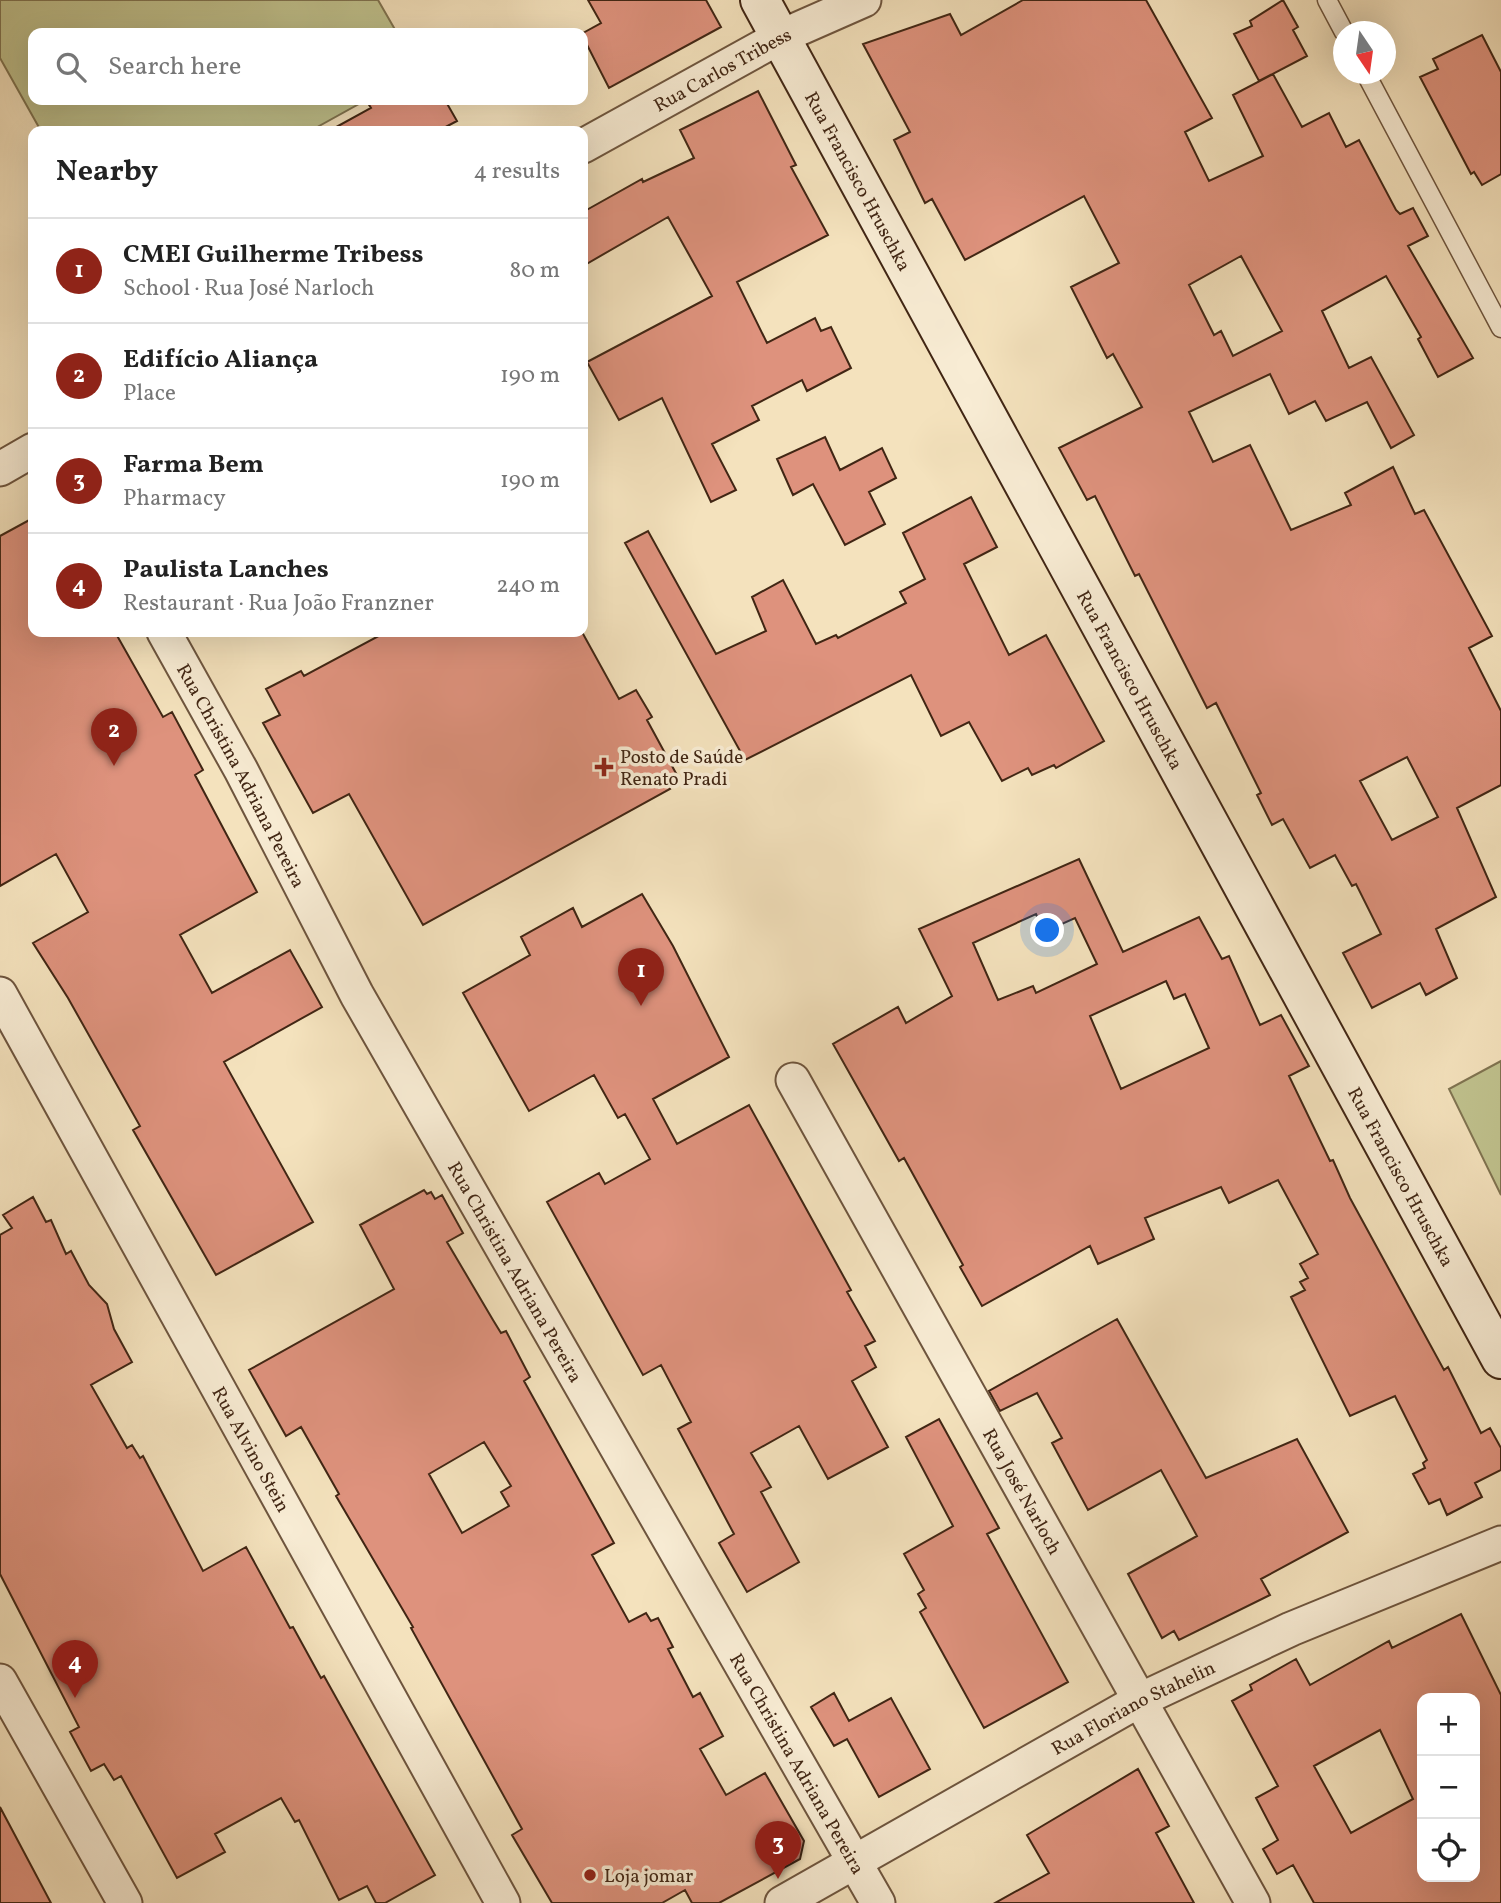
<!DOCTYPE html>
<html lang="en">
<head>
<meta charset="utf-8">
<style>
	:root { --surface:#fff; --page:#f6f6f6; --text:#222; --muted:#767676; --line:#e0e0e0; --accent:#8f2418 }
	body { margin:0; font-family:Vollkorn,serif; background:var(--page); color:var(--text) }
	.controls { position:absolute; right:21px; bottom:21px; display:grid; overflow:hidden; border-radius:14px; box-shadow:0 7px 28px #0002 }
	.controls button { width:63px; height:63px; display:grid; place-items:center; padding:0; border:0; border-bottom:2px solid var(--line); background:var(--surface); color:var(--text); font:35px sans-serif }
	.compass { position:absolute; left:1333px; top:21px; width:63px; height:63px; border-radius:50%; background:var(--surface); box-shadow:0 7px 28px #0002; rotate:167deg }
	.you { position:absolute; left:1048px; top:931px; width:24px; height:24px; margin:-18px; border:5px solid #fff; border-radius:50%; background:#1a73e8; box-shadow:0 0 0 10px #1a73e833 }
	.badge { display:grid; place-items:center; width:46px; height:46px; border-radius:50%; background:var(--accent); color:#fff; font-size:23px; font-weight:700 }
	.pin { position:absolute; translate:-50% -58px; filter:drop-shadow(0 2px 4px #0008) }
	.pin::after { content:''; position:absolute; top:37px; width:24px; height:21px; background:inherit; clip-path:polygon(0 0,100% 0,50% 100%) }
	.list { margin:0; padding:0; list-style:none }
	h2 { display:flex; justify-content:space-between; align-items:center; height:91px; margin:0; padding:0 28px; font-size:30px }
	h2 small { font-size:23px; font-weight:400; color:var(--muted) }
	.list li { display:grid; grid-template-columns:46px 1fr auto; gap:21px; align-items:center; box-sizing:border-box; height:105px; padding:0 28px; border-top:2px solid var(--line) }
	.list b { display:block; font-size:26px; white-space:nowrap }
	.list p { margin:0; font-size:23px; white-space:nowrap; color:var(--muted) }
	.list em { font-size:23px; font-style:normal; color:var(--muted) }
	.icon { flex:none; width:38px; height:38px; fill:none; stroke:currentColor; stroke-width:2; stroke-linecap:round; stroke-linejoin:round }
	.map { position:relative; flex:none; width:1501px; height:1903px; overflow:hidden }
	.search { position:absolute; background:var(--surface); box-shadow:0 7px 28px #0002; left:28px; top:28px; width:560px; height:77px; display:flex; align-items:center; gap:18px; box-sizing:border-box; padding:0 24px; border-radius:14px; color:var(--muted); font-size:26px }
	.panel { position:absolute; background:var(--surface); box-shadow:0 7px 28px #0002; left:28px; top:126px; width:560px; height:511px; border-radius:14px }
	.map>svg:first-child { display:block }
	.green { fill:#c0c28e; stroke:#807451; stroke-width:2 }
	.building { fill:#de927d; stroke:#412614; stroke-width:2; fill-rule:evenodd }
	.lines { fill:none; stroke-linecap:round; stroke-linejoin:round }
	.service-casing { stroke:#6e553e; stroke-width:21 }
	.minor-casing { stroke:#6e553e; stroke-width:37 }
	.secondary-casing { stroke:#412614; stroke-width:42 }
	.service { stroke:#f8ecd4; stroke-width:18 }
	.minor { stroke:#f8ecd4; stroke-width:33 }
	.secondary { stroke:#f8ecd4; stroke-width:38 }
	.poi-dot { fill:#8f2418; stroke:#f8ecd4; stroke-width:2.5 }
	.labels { text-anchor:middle; stroke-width:7; stroke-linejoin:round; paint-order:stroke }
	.street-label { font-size:19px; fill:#412614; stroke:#f8ecd4 }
	.poi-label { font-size:19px; fill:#412614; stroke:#f8ecd4; text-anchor:start }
</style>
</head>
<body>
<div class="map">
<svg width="1501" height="1903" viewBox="0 0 1501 1903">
	<rect width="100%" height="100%" fill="#f4e2bd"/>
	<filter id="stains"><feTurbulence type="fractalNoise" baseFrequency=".00286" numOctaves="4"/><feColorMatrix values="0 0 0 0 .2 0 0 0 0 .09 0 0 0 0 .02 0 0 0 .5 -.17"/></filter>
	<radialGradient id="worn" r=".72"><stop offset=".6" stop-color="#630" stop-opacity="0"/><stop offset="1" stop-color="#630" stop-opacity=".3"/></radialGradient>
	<path class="green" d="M 0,0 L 378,0 L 397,33 L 33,33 L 33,100 L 366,100 L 310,131 L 41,131 L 0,58 Z
		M 1501,1061 L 1501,1195 L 1449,1089 Z"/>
	<path class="building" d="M 588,0 L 706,0 L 721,27 L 609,88 L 583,37 L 583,33 L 601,23 Z
		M 1023,0 L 1146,0 L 1212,118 L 1185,132 L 1209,181 L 1263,156 L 1233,95 L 1273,74 L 1302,127 L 1329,113 L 1346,147 L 1359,140 L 1396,210 L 1400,214 L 1413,208 L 1428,236 L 1408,246 L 1473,358 L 1438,377 L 1418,339 L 1421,337 L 1386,276 L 1322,311 L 1349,368 L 1371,357 L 1414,435 L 1391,448 L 1367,402 L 1326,421 L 1315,401 L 1289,414 L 1270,374 L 1189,412 L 1213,462 L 1250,445 L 1291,530 L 1351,505 L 1345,493 L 1393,467 L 1415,514 L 1424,510 L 1492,636 L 1469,648 L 1501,711 L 1501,785 L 1457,808 L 1496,897 L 1436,929 L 1457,978 L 1426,995 L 1420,983 L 1372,1008 L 1343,953 L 1381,934 L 1356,884 L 1352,886 L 1335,855 L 1310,868 L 1283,819 L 1272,825 L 1257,795 L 1261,793 L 1216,703 L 1207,708 L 1139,574 L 1135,576 L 1095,496 L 1087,500 L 1059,448 L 1142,407 L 1113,354 L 1107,358 L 1071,287 L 1119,263 L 1084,196 L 965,260 L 932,199 L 925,203 L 894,140 L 910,132 L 863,44 L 950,14 L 961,35 ZM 1241,256 L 1282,331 L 1233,356 L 1221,331 L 1214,335 L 1189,285 ZM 1407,757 L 1438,817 L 1392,840 L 1360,781 Z
		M 1283,0 L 1298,27 L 1293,30 L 1307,56 L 1259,81 L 1234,34 L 1252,26 L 1250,21 Z
		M 1482,35 L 1501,72 L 1501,174 L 1482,185 L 1474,172 L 1471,174 L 1420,77 L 1438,69 L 1433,59 Z
		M 758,91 L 796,165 L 791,167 L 828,235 L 737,282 L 767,343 L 815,318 L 821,331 L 831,327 L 851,368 L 807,391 L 802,380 L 752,406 L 759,420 L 712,444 L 736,490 L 711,502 L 662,398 L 619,420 L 587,362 L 712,296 L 668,217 L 583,266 L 583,212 L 642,179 L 643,182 L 694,158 L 680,130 Z
		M 366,100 L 445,100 L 457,121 L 438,131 L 329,131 L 371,108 Z
		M 825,437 L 840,470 L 882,448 L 896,478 L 869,492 L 885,524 L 845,545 L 813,484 L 793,495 L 777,459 Z
		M 971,497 L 997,547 L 964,564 L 1009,655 L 1046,635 L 1104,741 L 1056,768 L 1054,765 L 1032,775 L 1028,768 L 1002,781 L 969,722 L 941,736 L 911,675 L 745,760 L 625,543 L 648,531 L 716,654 L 766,631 L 752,597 L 783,580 L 816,644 L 836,635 L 838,638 L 906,603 L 900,592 L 925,579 L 903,533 Z
		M 33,518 L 33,632 L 115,632 L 163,717 L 172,712 L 203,770 L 195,775 L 257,892 L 180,935 L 212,993 L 290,950 L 322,1007 L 224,1062 L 313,1222 L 216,1275 L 133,1130 L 140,1126 L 68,998 L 33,943 L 88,912 L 56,854 L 0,886 L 0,536 Z
		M 386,632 L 582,632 L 619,699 L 636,690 L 652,717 L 647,720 L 678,777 L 666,784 L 670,789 L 423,925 L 349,794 L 313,813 L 263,723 L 280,715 L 266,689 L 301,671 L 304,676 Z
		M 1079,859 L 1123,952 L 1199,917 L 1222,959 L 1229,956 L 1260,1025 L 1281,1015 L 1309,1066 L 1289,1076 L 1330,1161 L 1333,1160 L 1350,1198 L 1444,1370 L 1448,1367 L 1481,1433 L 1490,1428 L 1501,1448 L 1501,1470 L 1475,1483 L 1482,1497 L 1447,1515 L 1440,1499 L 1429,1504 L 1413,1474 L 1425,1468 L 1423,1463 L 1427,1460 L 1395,1396 L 1350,1416 L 1291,1297 L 1305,1290 L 1300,1282 L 1308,1278 L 1300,1264 L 1318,1254 L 1278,1180 L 1229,1203 L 1221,1187 L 1145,1218 L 1154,1239 L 1098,1264 L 1090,1246 L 982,1306 L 960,1267 L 963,1265 L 904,1158 L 899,1161 L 833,1044 L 898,1007 L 906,1023 L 952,996 L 919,929 ZM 1036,914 L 1044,932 L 1075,918 L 1097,964 L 1036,993 L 1033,986 L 998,1000 L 973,943 ZM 1166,981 L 1174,999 L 1185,994 L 1209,1048 L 1121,1089 L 1090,1016 Z
		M 642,894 L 673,946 L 729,1057 L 653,1099 L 677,1144 L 749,1105 L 851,1290 L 847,1292 L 875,1341 L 865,1346 L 876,1367 L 852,1381 L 888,1447 L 828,1479 L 799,1426 L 751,1453 L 771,1487 L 761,1492 L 799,1562 L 747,1592 L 719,1543 L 734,1534 L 678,1429 L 691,1422 L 661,1365 L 643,1375 L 547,1202 L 599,1173 L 605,1184 L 650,1159 L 625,1114 L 618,1118 L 594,1075 L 529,1111 L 463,993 L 530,955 L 521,937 L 573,908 L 582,927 Z
		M 424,1190 L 427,1194 L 431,1192 L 435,1199 L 442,1195 L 463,1233 L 447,1242 L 493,1320 L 501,1333 L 506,1331 L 530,1377 L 524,1381 L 614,1543 L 592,1555 L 629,1622 L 646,1613 L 651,1621 L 658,1618 L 673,1647 L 668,1649 L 693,1697 L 700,1693 L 723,1736 L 700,1749 L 726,1795 L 765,1773 L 804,1841 L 800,1859 L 719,1903 L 692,1903 L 685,1890 L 662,1903 L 552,1903 L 512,1835 L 522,1829 L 411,1628 L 413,1627 L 336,1496 L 339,1494 L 301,1427 L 286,1436 L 249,1370 L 394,1289 L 360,1225 ZM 484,1442 L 511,1486 L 501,1492 L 509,1506 L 462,1533 L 429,1474 Z
		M 33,1197 L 46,1222 L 51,1220 L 66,1254 L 71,1251 L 89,1285 L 107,1304 L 114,1329 L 132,1362 L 91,1385 L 127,1448 L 132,1445 L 140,1458 L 143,1456 L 203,1571 L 246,1547 L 290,1628 L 293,1627 L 321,1678 L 324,1676 L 435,1875 L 385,1903 L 376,1903 L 367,1886 L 339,1900 L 299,1820 L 295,1822 L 281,1798 L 215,1834 L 225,1852 L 177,1878 L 121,1776 L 114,1780 L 104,1764 L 91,1771 L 70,1732 L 79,1727 L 0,1574 L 0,1235 L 12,1228 L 3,1215 Z
		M 1117,1319 L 1206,1478 L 1297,1439 L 1348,1532 L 1261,1579 L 1270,1595 L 1179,1640 L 1174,1631 L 1162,1638 L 1128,1574 L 1197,1536 L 1161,1470 L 1088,1510 L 1052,1443 L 1062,1438 L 1037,1393 L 1000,1411 L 989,1391 Z
		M 939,1419 L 999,1528 L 987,1534 L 1068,1682 L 984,1728 L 920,1612 L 926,1608 L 918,1594 L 924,1590 L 904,1554 L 953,1526 L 906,1437 Z
		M 1461,1614 L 1501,1695 L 1501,1903 L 1314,1903 L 1293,1865 L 1277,1874 L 1263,1849 L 1278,1840 L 1256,1798 L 1278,1786 L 1232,1701 L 1252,1690 L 1250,1685 L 1296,1659 L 1310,1685 L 1389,1641 L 1392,1648 ZM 1422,1698 L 1475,1698 L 1475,1877 L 1422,1877 ZM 1380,1730 L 1413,1799 L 1351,1833 L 1314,1766 Z
		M 834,1693 L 849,1721 L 891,1698 L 930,1769 L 879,1797 L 847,1739 L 834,1746 L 811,1707 Z
		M 1138,1769 L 1169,1826 L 1156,1833 L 1194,1903 L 995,1903 L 1049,1873 L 1027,1835 Z
		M 0,1807 L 51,1903 L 0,1903 Z"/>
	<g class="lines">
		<defs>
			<path id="service" d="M 1327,0 L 1344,32
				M 1366,74 L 1501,328"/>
			<g id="minor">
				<path id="s1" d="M 583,146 L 780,37 L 864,0"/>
				<path d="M 0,469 L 33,450"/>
				<path id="s2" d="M 164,632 L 241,770 L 357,995 L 878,1903"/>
				<path id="s3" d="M 0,994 L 503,1903"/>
				<path id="s4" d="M 793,1080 L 1253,1903"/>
				<path d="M 0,1681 L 125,1903"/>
				<path id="s5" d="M 782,1903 L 1140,1700 L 1291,1629 L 1501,1543"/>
			</g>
			<g id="secondary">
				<path id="s6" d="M 760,0 L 1501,1359"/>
			</g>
		</defs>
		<use href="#service" class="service-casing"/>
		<use href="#minor" class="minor-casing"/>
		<use href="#secondary" class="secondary-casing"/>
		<use href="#service" class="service"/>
		<use href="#minor" class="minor"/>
		<use href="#secondary" class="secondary"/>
	</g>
	<g class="poi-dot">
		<path d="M600.5 756.5h7v7h7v7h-7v7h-7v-7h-7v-7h7z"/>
		<circle cx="590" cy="1875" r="7"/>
	</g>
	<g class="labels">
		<g class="street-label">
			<text dy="7" stroke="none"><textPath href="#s1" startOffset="159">Rua Carlos Tribess</textPath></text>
			<text dy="7" stroke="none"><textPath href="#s6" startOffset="206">Rua Francisco Hruschka</textPath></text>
			<text dy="7" stroke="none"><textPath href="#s6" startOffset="774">Rua Francisco Hruschka</textPath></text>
			<text dy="7" stroke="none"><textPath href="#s2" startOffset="163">Rua Christina Adriana Pereira</textPath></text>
			<text dy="7" stroke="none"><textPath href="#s6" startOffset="1340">Rua Francisco Hruschka</textPath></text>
			<text dy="7" stroke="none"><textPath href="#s2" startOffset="730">Rua Christina Adriana Pereira</textPath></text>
			<text dy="7" stroke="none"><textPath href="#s3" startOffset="520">Rua Alvino Stein</textPath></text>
			<text dy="7" stroke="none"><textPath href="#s4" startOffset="471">Rua José Narloch</textPath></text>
			<text dy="7" stroke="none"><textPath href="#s5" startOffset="402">Rua Floriano Stahelin</textPath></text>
			<text dy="7" stroke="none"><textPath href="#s2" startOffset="1297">Rua Christina Adriana Pereira</textPath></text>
		</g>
		<g class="poi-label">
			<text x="620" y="763">Posto de Saúde<tspan x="620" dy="22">Renato Pradi</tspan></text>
			<text x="604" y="1882">Loja jomar</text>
		</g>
	</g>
	<rect width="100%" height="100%" filter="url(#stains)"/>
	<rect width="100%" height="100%" fill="url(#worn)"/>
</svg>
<div class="controls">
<button>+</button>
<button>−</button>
<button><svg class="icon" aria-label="locate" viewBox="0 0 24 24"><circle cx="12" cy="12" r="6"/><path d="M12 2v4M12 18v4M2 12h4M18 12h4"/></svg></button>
</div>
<svg class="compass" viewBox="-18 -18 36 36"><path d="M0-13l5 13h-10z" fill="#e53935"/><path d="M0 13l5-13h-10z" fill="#767676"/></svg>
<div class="you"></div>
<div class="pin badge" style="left:641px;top:1006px">1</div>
<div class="pin badge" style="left:114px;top:766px">2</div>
<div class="pin badge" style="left:778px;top:1879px">3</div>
<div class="pin badge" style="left:75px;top:1698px">4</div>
<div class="search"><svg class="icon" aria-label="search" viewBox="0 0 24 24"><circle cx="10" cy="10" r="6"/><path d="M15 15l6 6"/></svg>Search here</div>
<section class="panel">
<h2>Nearby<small>4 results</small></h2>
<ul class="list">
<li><span class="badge">1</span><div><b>CMEI Guilherme Tribess</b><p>School · Rua José Narloch</p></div><em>80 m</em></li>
<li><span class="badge">2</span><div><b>Edifício Aliança</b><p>Place</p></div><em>190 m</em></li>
<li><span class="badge">3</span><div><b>Farma Bem</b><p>Pharmacy</p></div><em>190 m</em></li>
<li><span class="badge">4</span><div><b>Paulista Lanches</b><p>Restaurant · Rua João Franzner</p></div><em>240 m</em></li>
</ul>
</section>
</div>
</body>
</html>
